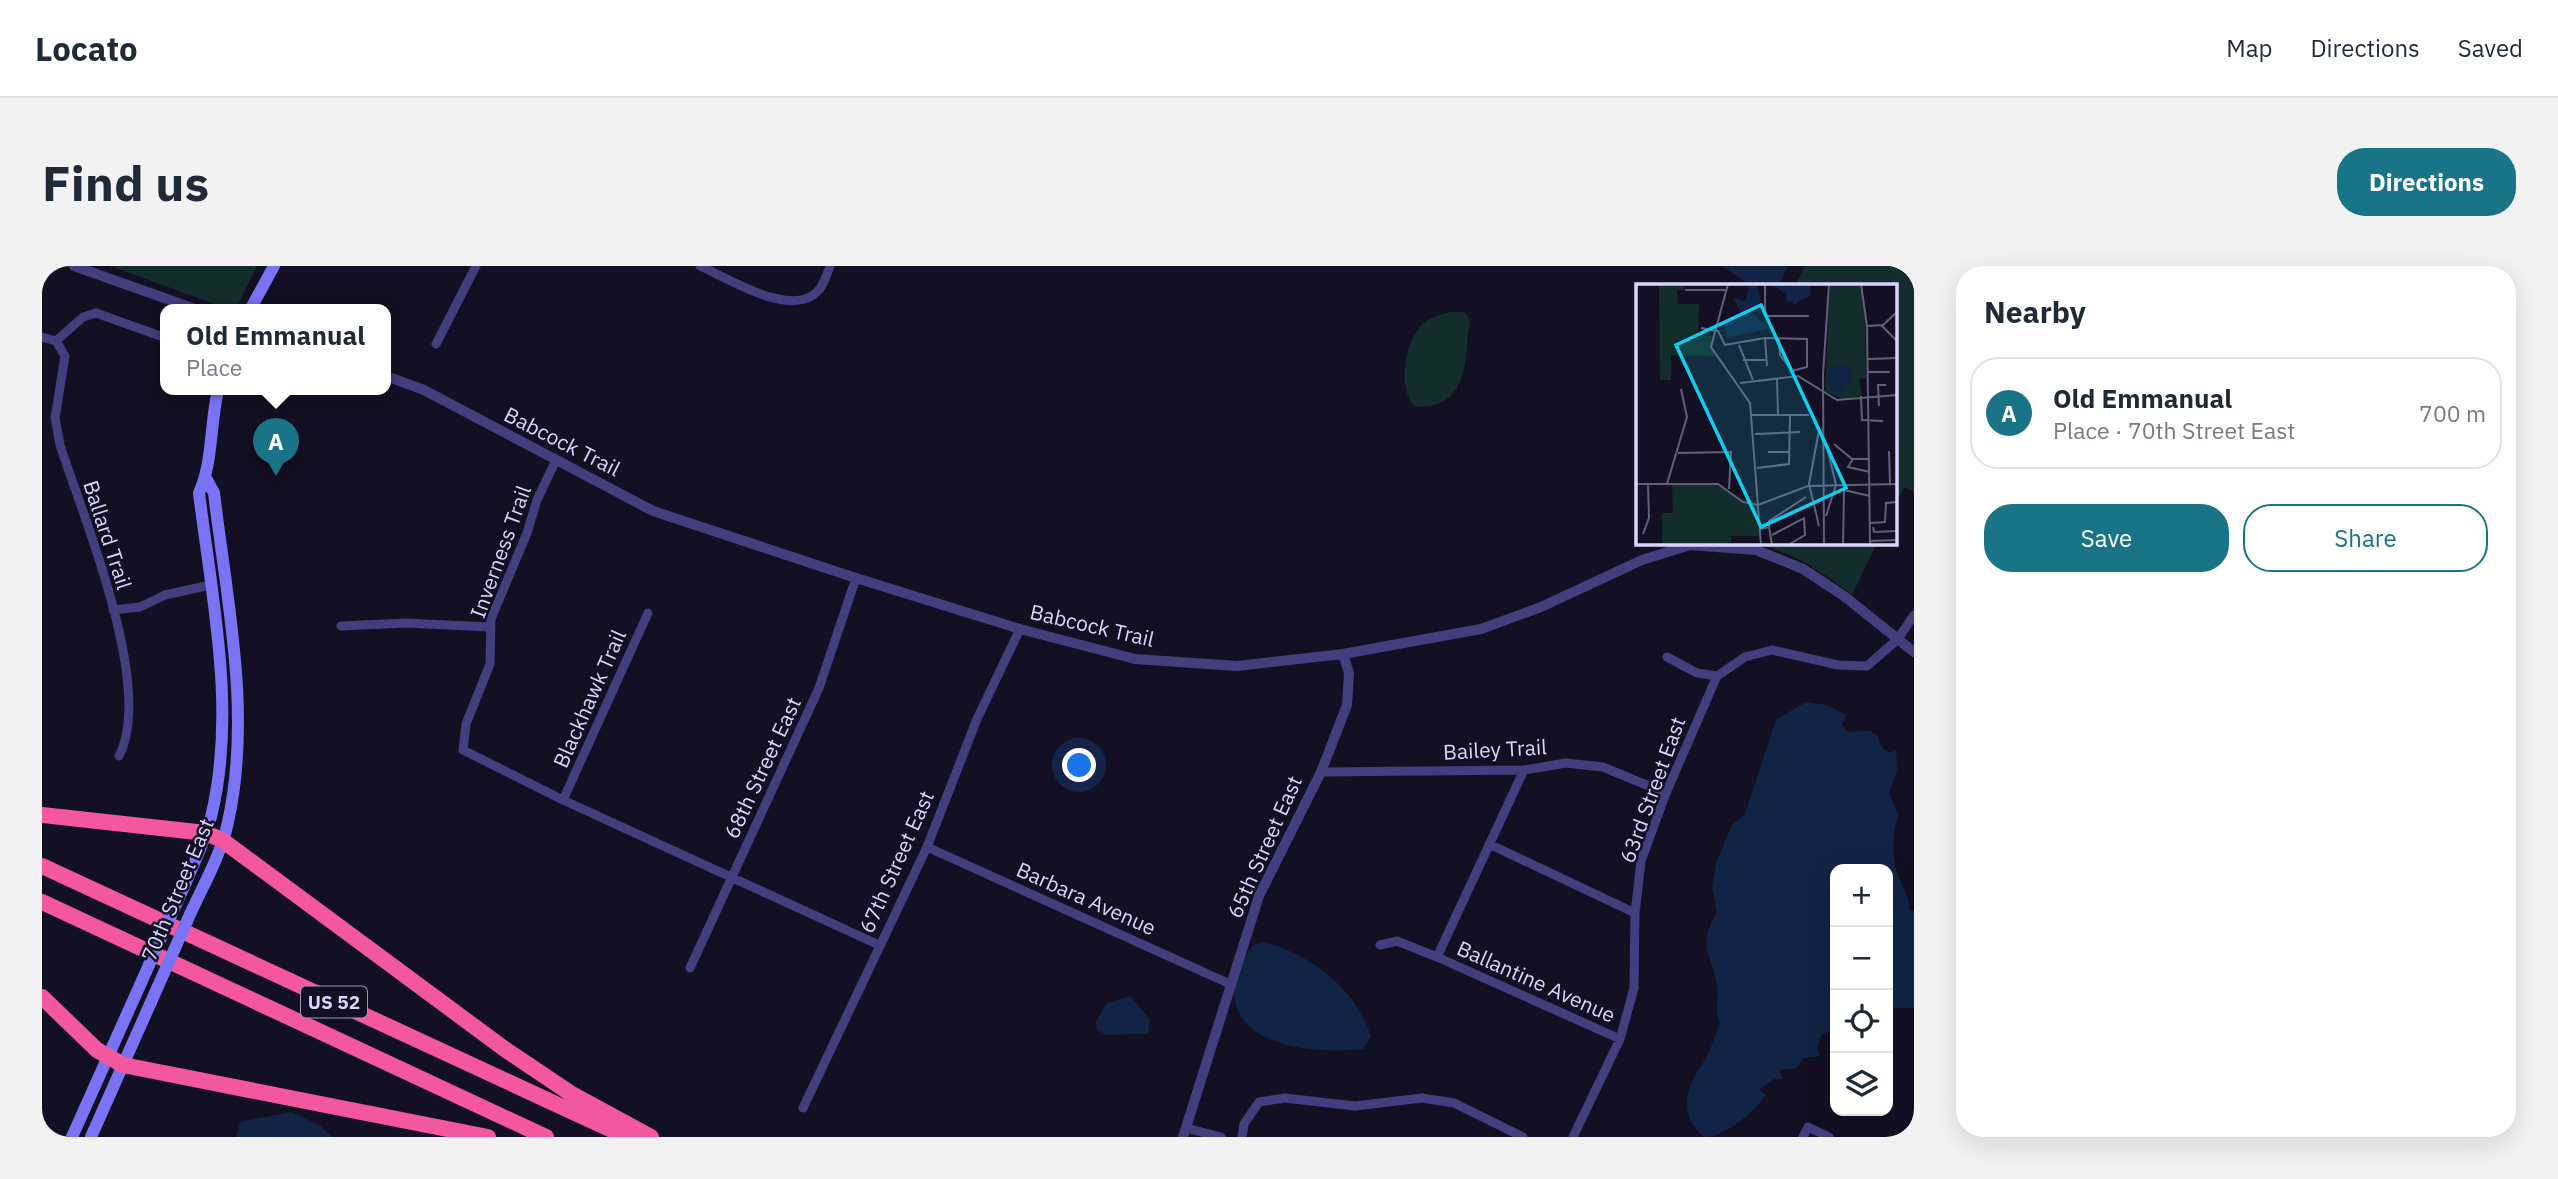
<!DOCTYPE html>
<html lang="en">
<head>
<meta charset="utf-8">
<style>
	:root { --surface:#fff; --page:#f2f2f3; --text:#1f2937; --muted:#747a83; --line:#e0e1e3; --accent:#197488 }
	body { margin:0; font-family:"IBM Plex Sans",sans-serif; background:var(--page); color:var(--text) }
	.controls { position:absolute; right:21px; bottom:21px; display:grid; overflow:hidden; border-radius:14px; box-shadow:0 7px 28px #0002 }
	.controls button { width:63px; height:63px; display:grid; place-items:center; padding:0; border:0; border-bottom:2px solid var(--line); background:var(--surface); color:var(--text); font:35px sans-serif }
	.you { position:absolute; left:1038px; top:500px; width:24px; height:24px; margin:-18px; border:5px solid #fff; border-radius:50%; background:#1a73e8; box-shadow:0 0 0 10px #1a73e833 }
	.badge { display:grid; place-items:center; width:46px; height:46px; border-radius:50%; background:var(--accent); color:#fff; font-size:23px; font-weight:700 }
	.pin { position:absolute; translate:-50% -58px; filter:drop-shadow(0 2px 4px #0008) }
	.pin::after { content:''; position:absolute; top:37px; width:24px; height:21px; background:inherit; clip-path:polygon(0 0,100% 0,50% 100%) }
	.popup { position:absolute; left:118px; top:38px; width:231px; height:91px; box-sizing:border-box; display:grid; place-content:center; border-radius:14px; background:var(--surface); filter:drop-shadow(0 2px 5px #0005); font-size:23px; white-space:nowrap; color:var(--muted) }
	.popup b { font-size:26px; color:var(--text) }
	.popup::after { content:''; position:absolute; left:50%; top:100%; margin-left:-14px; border:14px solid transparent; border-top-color:var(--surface) }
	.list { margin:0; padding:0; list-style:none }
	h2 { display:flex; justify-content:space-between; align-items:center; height:91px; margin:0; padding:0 28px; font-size:30px }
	h2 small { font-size:23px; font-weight:400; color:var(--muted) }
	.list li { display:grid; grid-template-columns:46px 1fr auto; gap:21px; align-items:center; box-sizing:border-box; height:112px; margin:0 14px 14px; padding:0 14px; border:2px solid var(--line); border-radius:28px }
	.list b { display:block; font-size:26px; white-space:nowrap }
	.list p { margin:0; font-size:23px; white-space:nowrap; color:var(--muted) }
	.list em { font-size:23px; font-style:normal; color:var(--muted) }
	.actions { display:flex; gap:14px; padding:21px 28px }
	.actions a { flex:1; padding:16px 0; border:2px solid var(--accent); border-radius:28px; text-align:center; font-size:24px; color:var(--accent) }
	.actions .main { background:var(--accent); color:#fff }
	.icon { flex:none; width:38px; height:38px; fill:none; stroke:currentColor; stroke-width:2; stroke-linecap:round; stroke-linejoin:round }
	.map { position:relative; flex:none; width:1872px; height:871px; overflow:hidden; border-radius:28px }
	header { display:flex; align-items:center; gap:42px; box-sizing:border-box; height:98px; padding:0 35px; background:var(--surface); border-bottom:2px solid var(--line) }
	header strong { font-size:33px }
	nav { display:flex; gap:38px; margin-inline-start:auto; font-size:24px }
	.intro { display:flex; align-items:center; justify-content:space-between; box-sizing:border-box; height:168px; padding:0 42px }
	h1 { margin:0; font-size:49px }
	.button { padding:18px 32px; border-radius:28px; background:var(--accent); color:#fff; font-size:24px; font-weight:700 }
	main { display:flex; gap:42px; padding:0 42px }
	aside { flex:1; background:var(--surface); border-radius:28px; box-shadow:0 7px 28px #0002 }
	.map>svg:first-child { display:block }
	.green { fill:#132c2c }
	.water { fill:#112445 }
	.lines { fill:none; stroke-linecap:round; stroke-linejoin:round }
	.minor { stroke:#433e7e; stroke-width:9 }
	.tertiary { stroke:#433e7e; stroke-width:10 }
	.secondary { stroke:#7a73f5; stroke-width:12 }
	.motorway { stroke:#f3589e; stroke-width:16 }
	.secondary-bridge { stroke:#7a73f5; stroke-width:12 }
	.labels { text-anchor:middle; stroke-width:5; stroke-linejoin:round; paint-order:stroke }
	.shield { fill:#141023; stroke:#9f9abb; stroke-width:2 }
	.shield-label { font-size:19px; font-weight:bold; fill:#dad5fc }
	.street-label { font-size:21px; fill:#dad5fc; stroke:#141023 }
	.inset-road { fill:none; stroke:#635f7a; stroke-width:2 }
	.view { fill:#11cfec; fill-opacity:0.15; stroke:#11cfec; stroke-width:3.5 }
	.inset-edge { fill:none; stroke:#dad5fc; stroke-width:3.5 }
</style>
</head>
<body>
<header>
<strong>Locato</strong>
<nav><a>Map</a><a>Directions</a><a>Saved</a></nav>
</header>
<div class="intro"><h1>Find us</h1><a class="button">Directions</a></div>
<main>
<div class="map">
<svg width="1872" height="871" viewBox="0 0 1872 871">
	<rect width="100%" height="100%" fill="#141023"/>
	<path class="green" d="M 69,0 L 215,0 L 193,44 L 188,44 Z
		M 1763,0 L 1872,0 L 1872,226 L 1862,221 L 1853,241 L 1853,19 L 1753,19 Z
		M 1408,46 L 1422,46 C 1433,55 1425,65 1425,77 C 1425,110 1413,146 1372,140 C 1355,120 1363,74 1382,57 C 1389,51 1399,49 1408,46 Z
		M 1704,277 L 1835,276 L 1835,277 L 1810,329 C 1780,305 1744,281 1704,277 Z"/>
	<path class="water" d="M 1680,0 L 1746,0 L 1737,19 L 1708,19 Z
		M 1764,436 L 1785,439 L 1804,449 L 1800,459 L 1806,466 L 1827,465 L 1835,469 L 1841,483 L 1848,487 L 1854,484 L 1855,504 L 1847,528 L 1857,549 C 1850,563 1850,591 1855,606 C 1859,620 1868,629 1867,644 L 1872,645 L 1872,742 L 1851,742 L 1846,751 L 1846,603 L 1793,603 L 1793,764 L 1780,768 L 1775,782 L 1778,790 L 1762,792 L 1755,802 L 1737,804 L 1741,813 L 1732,813 L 1717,824 L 1724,829 C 1711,846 1684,871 1662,871 C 1634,848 1645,819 1663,794 C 1669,784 1673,769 1678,758 C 1671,737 1678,736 1675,720 C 1670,687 1654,681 1675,646 L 1670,622 L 1674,597 L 1690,559 L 1703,548 L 1734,454 Z
		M 1222,676 C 1270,689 1314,723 1329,771 L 1321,783 C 1251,791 1151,769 1211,679 Z
		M 1088,730 L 1108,753 L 1106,768 L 1064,769 L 1055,764 L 1054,756 L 1064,738 Z
		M 249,846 L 277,859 L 291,871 L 194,871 L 198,857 L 202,855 Z"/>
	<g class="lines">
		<path class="minor" d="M 658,0 C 687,13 750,53 776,25 C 782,19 785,8 788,0
			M 0,71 L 14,75 L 23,90 L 13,152 L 18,179 C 41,251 113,421 77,490
			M 14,75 L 41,51 L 54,47 L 124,72
			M 394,78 L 434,0
			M 513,196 L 495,234 L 485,267 L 449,353 L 448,398 L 424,458 L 421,484 L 521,534 L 837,679
			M 71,344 L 98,341 L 123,329 L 168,319
			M 299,360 L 364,357 L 448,361
			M 1625,391 L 1655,407 L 1675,410
			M 1279,506 L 1482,504 L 1524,497 L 1561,501 L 1624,527
			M 521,534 L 606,347
			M 1447,578 L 1593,647
			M 885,581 L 1188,718
			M 1338,679 L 1355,675 L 1395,691 L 1578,773
			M 1395,691 L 1482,504
			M 648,702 L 777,422 L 814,312
			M 761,842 L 885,581 L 935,453 L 978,363
			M 1144,862 L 1179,871
			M 1200,871 L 1202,858 L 1217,836 L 1243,832 L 1313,840 L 1380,832 L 1412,837 L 1481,871
			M 1531,871 L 1578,773 L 1592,722 L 1593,647 L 1599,595 L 1624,527 L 1675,410 L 1703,391 L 1730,384 L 1796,399 L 1825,400 L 1856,373 L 1872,349
			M 1761,871 L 1766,861 L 1787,871"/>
		<path class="tertiary" d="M 32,0 L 156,44
			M 344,110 L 382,124 L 611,245 L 814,312 L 978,363 L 1093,393 L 1195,400 L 1301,388 L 1439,363 L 1499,341 L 1600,294 L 1648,279 L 1714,284 L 1761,303 L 1802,330 L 1872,386
			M 1141,871 L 1217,630 L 1279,506 L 1305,439 L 1307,407 L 1301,388"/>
		<path class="secondary" d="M 208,44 L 232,0
			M 144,616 C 153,594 164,573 169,551 C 195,446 170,333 157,227 C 171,197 168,157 176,124
			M 145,655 C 159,623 179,590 186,556 C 210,448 185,336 172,227 L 164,212
			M 30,871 L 107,699
			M 49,871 L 109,736"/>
		<path class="motorway" d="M 0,549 L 164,567 L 180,574 L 464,784 L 528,827 L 609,871
			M 0,600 L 585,871
			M 0,636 L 504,871
			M 0,731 L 55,784 L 81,799 L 446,871"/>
		<path class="secondary-bridge" d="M 107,699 L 144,616
			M 109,736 L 145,655"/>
	</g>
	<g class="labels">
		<rect class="shield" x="259" y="720.5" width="66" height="31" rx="5"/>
		<g class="shield-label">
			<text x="292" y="743">US 52</text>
		</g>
		<g class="street-label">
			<text transform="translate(520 176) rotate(27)" y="7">Babcock Trail</text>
			<text transform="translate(65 269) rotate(72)" y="7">Ballard Trail</text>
			<text transform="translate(459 286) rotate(-70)" y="7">Inverness Trail</text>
			<text transform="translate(1050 360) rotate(13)" y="7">Babcock Trail</text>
			<text transform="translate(548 433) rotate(-66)" y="7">Blackhawk Trail</text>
			<text transform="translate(1453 484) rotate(-3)" y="7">Bailey Trail</text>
			<text transform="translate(721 502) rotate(-65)" y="7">68th Street East</text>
			<text transform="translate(1611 524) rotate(-70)" y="7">63rd Street East</text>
			<text transform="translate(1223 581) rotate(-66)" y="7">65th Street East</text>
			<text transform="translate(855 596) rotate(-66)" y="7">67th Street East</text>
			<text transform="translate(136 624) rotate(-67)" y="7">70th Street East</text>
			<text transform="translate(1044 633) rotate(24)" y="7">Barbara Avenue</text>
			<text transform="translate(1494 716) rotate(24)" y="7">Ballantine Avenue</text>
		</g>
	</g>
	<g transform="translate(1594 18)">
		<rect width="261" height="261" fill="#141023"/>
		<path d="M 23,0 L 48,0 L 48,6 L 41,6 L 42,20 L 63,20 L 62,51 L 75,52 L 78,72 L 35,71 L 35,96 L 24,96 ZM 194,0 L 224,0 L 229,33 L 230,94 L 223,95 L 226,111 L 208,116 L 189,107 ZM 36,201 L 80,201 L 121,222 L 124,252 L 95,252 L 95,261 L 26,261 L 26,229 L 37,229 Z" fill="#132c2c"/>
		<path d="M 113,0 L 120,0 L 127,22 L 113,27 L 134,44 L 91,54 L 88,41 L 105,29 L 98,15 L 110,17 ZM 174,0 L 175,11 L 157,21 L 157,17 L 151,18 L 150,9 L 137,2 ZM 209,80 L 216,84 L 215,94 L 208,108 L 201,110 L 193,103 L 190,85 Z" fill="#112445"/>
		<path class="inset-road" d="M 92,0 L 75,63 L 114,119 L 125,261M 129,0 L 129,32 L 173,32M 225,0 L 231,42 L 234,261M 49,6 L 90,6M 245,41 L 261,57M 231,42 L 247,41 L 261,28M 65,44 L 82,47 L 89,61 L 129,54 L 171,55 L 171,83 L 156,87M 129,54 L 131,82M 143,55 L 144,71 L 157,88M 103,61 L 117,96M 232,75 L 261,74M 107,76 L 129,76M 232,88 L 254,88M 141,95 L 142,131M 104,99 L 162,92 L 201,116 L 261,111M 225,112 L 226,136 L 247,137M 243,122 L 242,101 L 250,101M 116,131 L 173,131M 183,146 L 173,200 L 183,242M 119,150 L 164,148M 198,160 L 216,175M 253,167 L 254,200M 132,168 L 154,168M 42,169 L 95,168 L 93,205M 234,175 L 217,175 L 212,183 L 234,188M 121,184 L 153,180 L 154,131M 0,200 L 82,200 L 107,218 L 122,221 L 172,202 L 261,200M 31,200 L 51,133 L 45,105M 190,232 L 200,201 L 191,163M 234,239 L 249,238 L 250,219 L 261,218M 133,243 L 133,237 L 170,213M 237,243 L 238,248 L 261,247M 124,245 L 133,243 L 136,261M 7,250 L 13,234 L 12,200M 136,251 L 168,234 L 169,251 L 152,261M 234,257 L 261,256M 188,261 L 187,91 L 193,0M 207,261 L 208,206 L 234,212"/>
		<path class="view" d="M 125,21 L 210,204 L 125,243 L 40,61 Z"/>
		<rect width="261" height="261" class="inset-edge"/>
	</g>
</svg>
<div class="controls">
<button>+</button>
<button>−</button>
<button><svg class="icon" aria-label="locate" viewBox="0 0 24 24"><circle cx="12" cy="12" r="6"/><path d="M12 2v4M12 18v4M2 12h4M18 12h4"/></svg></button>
<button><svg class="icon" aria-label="layers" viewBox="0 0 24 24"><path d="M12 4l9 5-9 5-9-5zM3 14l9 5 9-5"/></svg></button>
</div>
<div class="you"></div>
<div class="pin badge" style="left:234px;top:210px">A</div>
<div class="popup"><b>Old Emmanual</b>Place</div>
</div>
<aside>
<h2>Nearby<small></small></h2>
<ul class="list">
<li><span class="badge">A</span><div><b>Old Emmanual</b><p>Place · 70th Street East</p></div><em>700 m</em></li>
</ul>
<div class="actions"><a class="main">Save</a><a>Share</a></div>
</aside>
</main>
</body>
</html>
